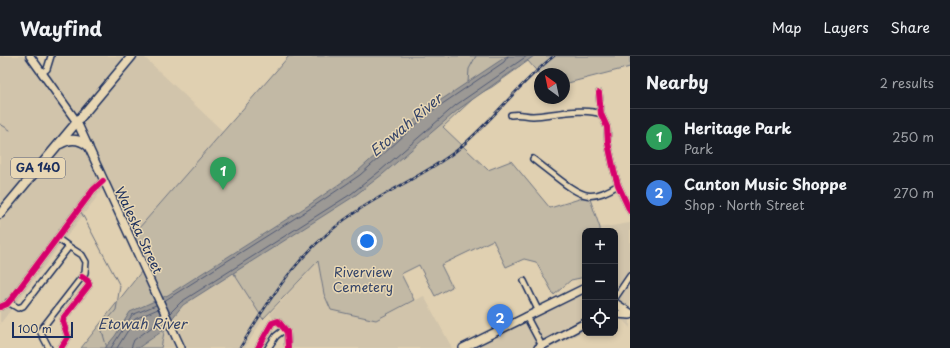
<!DOCTYPE html>
<html lang="en">
<head>
<meta charset="utf-8">
<style>
	:root { --surface:#171b24; --page:#20242c; --text:#f1f3f6; --muted:#9ea1a6; --line:#363941; --accent:#ea580c }
	body { margin:0; font-family:"Playpen Sans",sans-serif; background:var(--page); color:var(--text) }
	.controls { position:absolute; right:12px; bottom:12px; display:grid; overflow:hidden; border-radius:8px; box-shadow:0 2px 6px #0003 }
	.controls button { width:36px; height:36px; display:grid; place-items:center; padding:0; border:0; border-bottom:1px solid var(--line); background:var(--surface); color:var(--text); font:20px sans-serif }
	.compass { position:absolute; left:534px; top:12px; width:36px; height:36px; border-radius:50%; background:var(--surface); box-shadow:0 2px 6px #0003; rotate:327deg }
	.scale { position:absolute; left:12px; bottom:10px; width:61px; box-sizing:border-box; padding-left:4px; border:2px solid #1b2f5e; border-top:0; font-size:11px; line-height:14px; white-space:nowrap; color:#1b2f5e; -webkit-text-stroke:3px #e8d7b4; paint-order:stroke }
	.you { position:absolute; left:367px; top:185px; width:14px; height:14px; margin:-10px; border:3px solid #fff; border-radius:50%; background:#1a73e8; box-shadow:0 0 0 6px #1a73e833 }
	.badge { display:grid; place-items:center; width:26px; height:26px; border-radius:50%; background:var(--accent); color:#fff; font-size:13px; font-weight:700 }
	.pin { position:absolute; translate:-50% -33px; filter:drop-shadow(0 1px 2px #0008) }
	.pin::after { content:''; position:absolute; top:21px; width:14px; height:12px; background:inherit; clip-path:polygon(0 0,100% 0,50% 100%) }
	.list { margin:0; padding:0; list-style:none }
	h2 { display:flex; justify-content:space-between; align-items:center; height:52px; margin:0; padding:0 16px; font-size:17px }
	h2 small { font-size:13px; font-weight:400; color:var(--muted) }
	.list li { display:grid; grid-template-columns:26px 1fr auto; gap:12px; align-items:center; box-sizing:border-box; height:56px; padding:0 16px; border-top:1px solid var(--line) }
	.list b { display:block; font-size:15px; white-space:nowrap }
	.list p { margin:0; font-size:13px; white-space:nowrap; color:var(--muted) }
	.list em { font-size:13px; font-style:normal; color:var(--muted) }
	.icon { flex:none; width:22px; height:22px; fill:none; stroke:currentColor; stroke-width:2; stroke-linecap:round; stroke-linejoin:round }
	.map { position:relative; flex:none; width:630px; height:292px; overflow:hidden }
	header { display:flex; align-items:center; gap:24px; box-sizing:border-box; height:56px; padding:0 20px; background:var(--surface); border-bottom:1px solid var(--line) }
	header strong { font-size:19px }
	nav { display:flex; gap:22px; margin-inline-start:auto; font-size:14px }
	main { display:flex }
	aside { flex:1; background:var(--surface) }
	.map>svg:first-child { display:block }
	.built { fill:#d1c4ab }
	.green { fill:#c2b9a5; stroke:#6e7482 }
	.water { fill:#9c9995; stroke:#686f7f }
	.lines { fill:none; stroke-linecap:round; stroke-linejoin:round }
	.shore { stroke:#4f5974; stroke-width:1 }
	.stream { stroke:#686f7f; stroke-width:1 }
	.street-casing { stroke:#1b2f5e; stroke-width:8 }
	.secondary-casing { stroke:#1b2f5e; stroke-width:10 }
	.primary-casing { stroke:#1b2f5e; stroke-width:11 }
	.street { stroke:#e8d7b4; stroke-width:5 }
	.secondary { stroke:#e8d7b4; stroke-width:7 }
	.primary { stroke:#e8d7b4; stroke-width:8 }
	.rail-casing { stroke:#1b2f5e; stroke-width:2.5 }
	.rail { stroke:#e8d7b4; stroke-width:1; stroke-dasharray:3; stroke-linecap:butt }
	.cycleway-casing { stroke:#e8d7b4; stroke-width:8 }
	.cycleway { stroke:#d6006c; stroke-width:6 }
	.labels { text-anchor:middle; stroke-width:3; stroke-linejoin:round; paint-order:stroke }
	.shield { fill:#e8d7b4; stroke:#586178; stroke-width:1 }
	.shield-label { font-size:12px; font-weight:bold; fill:#1b2f5e }
	.street-label { font-size:13px; fill:#1b2f5e; stroke:#e8d7b4 }
	.park-label { font-size:13px; fill:#344469; stroke:#e8d7b4 }
	.water-label { font-size:14px; font-style:italic; fill:#354469; stroke:#e8d7b4 }
</style>
</head>
<body>
<header>
<strong>Wayfind</strong>
<nav><a>Map</a><a>Layers</a><a>Share</a></nav>
</header>
<main>
<div class="map">
<svg width="630" height="292" viewBox="0 0 630 292">
	<rect width="100%" height="100%" fill="#e0d0b1"/>
	<filter id="ink" filterUnits="userSpaceOnUse"><feTurbulence type="fractalNoise" baseFrequency=".025" numOctaves="2"/><feDisplacementMap in="SourceGraphic" scale="8" xChannelSelector="R" yChannelSelector="G"/><feConvolveMatrix kernelMatrix="1 2 1 2 8 2 1 2 1" color-interpolation-filters="sRGB"/></filter>
	<g filter="url(#ink)">
		<path class="built" d="M 0,0 L 28,0 L 40,19 L 55,0 L 143,0 L 230,82 L 133,184 L 106,129 L 0,268 Z
			M 630,167 L 630,272 L 618,259 L 615,260 L 615,175 L 600,175 L 599,172 Z
			M 318,205 L 324,238 L 376,264 L 424,240 L 452,292 L 292,292 L 270,258 Z
			M 229,210 L 263,263 L 245,292 L 161,292 L 167,261 Z
			M 585,227 L 585,275 L 551,292 L 462,292 L 519,263 Z"/>
		<path class="green" d="M 289,0 L 630,0 L 630,11 L 564,28 L 564,18 L 540,19 L 528,5 L 492,31 L 477,39 L 443,71 L 488,114 L 511,105 L 550,152 L 589,140 L 600,172 L 600,175 L 585,175 L 585,221 L 571,224 L 554,239 L 536,206 L 524,203 L 506,211 L 493,184 L 441,209 L 452,231 L 435,240 L 419,209 L 401,218 L 414,244 L 376,264 L 331,254 L 324,238 L 318,205 L 263,263 L 229,210 L 167,261 L 161,292 L 81,292 L 145,211 L 133,184 L 140,176 L 139,172 Z"/>
		<path class="water" d="M 507,0 L 534,0 L 459,53 L 383,118 L 353,141 L 183,249 L 161,276 L 138,292 L 105,292 L 115,280 L 130,256 L 168,239 L 309,149 L 358,115 L 426,54 Z"/>
		<g class="lines">
			<path class="shore" d="M 164,245 L 311,152 L 360,119 L 429,57 L 504,6 L 508,0
				M 170,257 L 181,246 L 351,138 L 380,115 L 456,49 L 527,0
				M 111,292 L 132,259 L 156,249
				M 117,292 L 135,263 L 158,253
				M 131,292 L 134,284 L 155,269 L 161,260"/>
			<path class="stream" d="M 468,26 L 469,13 L 476,0
				M 0,68 L 10,74
				M 81,156 L 120,230 L 116,254 L 105,267 L 102,275 L 107,292"/>
			<defs>
				<path id="street" d="M 42,17 L 47,13 L 51,0
					M 599,37 L 601,58 L 607,71 L 608,87 L 614,115 L 618,129 L 630,155
					M 511,59 C 520,57 525,60 533,60 C 552,59 584,51 601,58
					M 533,103 C 542,110 551,117 560,124 C 582,141 592,146 618,129
					M 524,225 L 538,254
					M 615,242 L 630,220
					M 8,246 L 18,252 L 23,250 L 68,192 L 68,190 L 57,182
					M 0,251 L 7,248 L 13,241 L 93,134 L 103,125
					M 526,260 L 542,290
					M 49,292 L 40,275 L 85,217 L 86,206 L 82,199 L 68,190
					M 61,292 L 68,281 L 63,266 L 64,261 L 89,229 L 88,225 L 82,221
					M 258,292 L 272,267 L 278,265 L 287,276 L 288,292
					M 268,292 L 276,280 L 285,273"/>
				<path id="secondary" d="M 30,0 L 77,66 L 181,292
					M 615,247 L 630,257
					M 615,258 L 630,259
					M 463,292 L 585,232
					M 538,292 L 585,267"/>
				<path id="primary" d="M 60,88 C 70,82 79,82 88,90
					M 0,158 L 132,0"/>
			</defs>
			<use href="#street" class="street-casing"/>
			<use href="#secondary" class="secondary-casing"/>
			<use href="#primary" class="primary-casing"/>
			<use href="#street" class="street"/>
			<use href="#secondary" class="secondary"/>
			<use href="#primary" class="primary"/>
			<defs>
				<path id="rail" d="M 240,292 C 273,236 304,189 360,153 C 391,133 426,118 456,95 C 491,67 518,28 554,0"/>
			</defs>
			<use href="#rail" class="rail-casing"/>
			<use href="#rail" class="rail"/>
			<defs>
				<path id="cycleway" d="M 599,37 L 601,58 L 607,71 L 608,87 L 614,115 L 618,129 L 630,155
					M 0,251 L 7,248 L 13,241 L 93,134 L 103,125
					M 61,292 L 68,281 L 63,266 L 64,261 L 89,229 L 88,225 L 82,221
					M 258,292 L 272,267 L 278,265 L 287,276 L 288,292"/>
			</defs>
			<use href="#cycleway" class="cycleway-casing"/>
			<use href="#cycleway" class="cycleway"/>
		</g>
	</g>
	<g class="labels">
		<rect class="shield" x="11" y="102" width="54" height="20" rx="3"/>
		<g class="shield-label">
			<text x="38" y="116">GA 140</text>
		</g>
		<g class="street-label">
			<text transform="translate(139 174) rotate(65)" y="5">Waleska Street</text>
		</g>
		<g class="park-label">
			<text x="363" y="221">Riverview<tspan x="363" dy="15">Cemetery</tspan></text>
		</g>
		<g class="water-label">
			<text transform="translate(406 69) rotate(-40)" y="5">Etowah River</text>
			<text x="142" y="273">Etowah River</text>
		</g>
	</g>
</svg>
<div class="controls">
<button>+</button>
<button>−</button>
<button><svg class="icon" aria-label="locate" viewBox="0 0 24 24"><circle cx="12" cy="12" r="6"/><path d="M12 2v4M12 18v4M2 12h4M18 12h4"/></svg></button>
</div>
<svg class="compass" viewBox="-18 -18 36 36"><path d="M0-13l5 13h-10z" fill="#e53935"/><path d="M0 13l5-13h-10z" fill="#9ea1a6"/></svg>
<div class="scale">100 m</div>
<div class="you"></div>
<div class="pin badge" style="left:223px;top:134px;background:#2e9e5b">1</div>
<div class="pin badge" style="left:500px;top:281px;background:#3f7fe0">2</div>
</div>
<aside>
<h2>Nearby<small>2 results</small></h2>
<ul class="list">
<li><span class="badge" style="background:#2e9e5b">1</span><div><b>Heritage Park</b><p>Park</p></div><em>250 m</em></li>
<li><span class="badge" style="background:#3f7fe0">2</span><div><b>Canton Music Shoppe</b><p>Shop · North Street</p></div><em>270 m</em></li>
</ul>
</aside>
</main>
</body>
</html>
